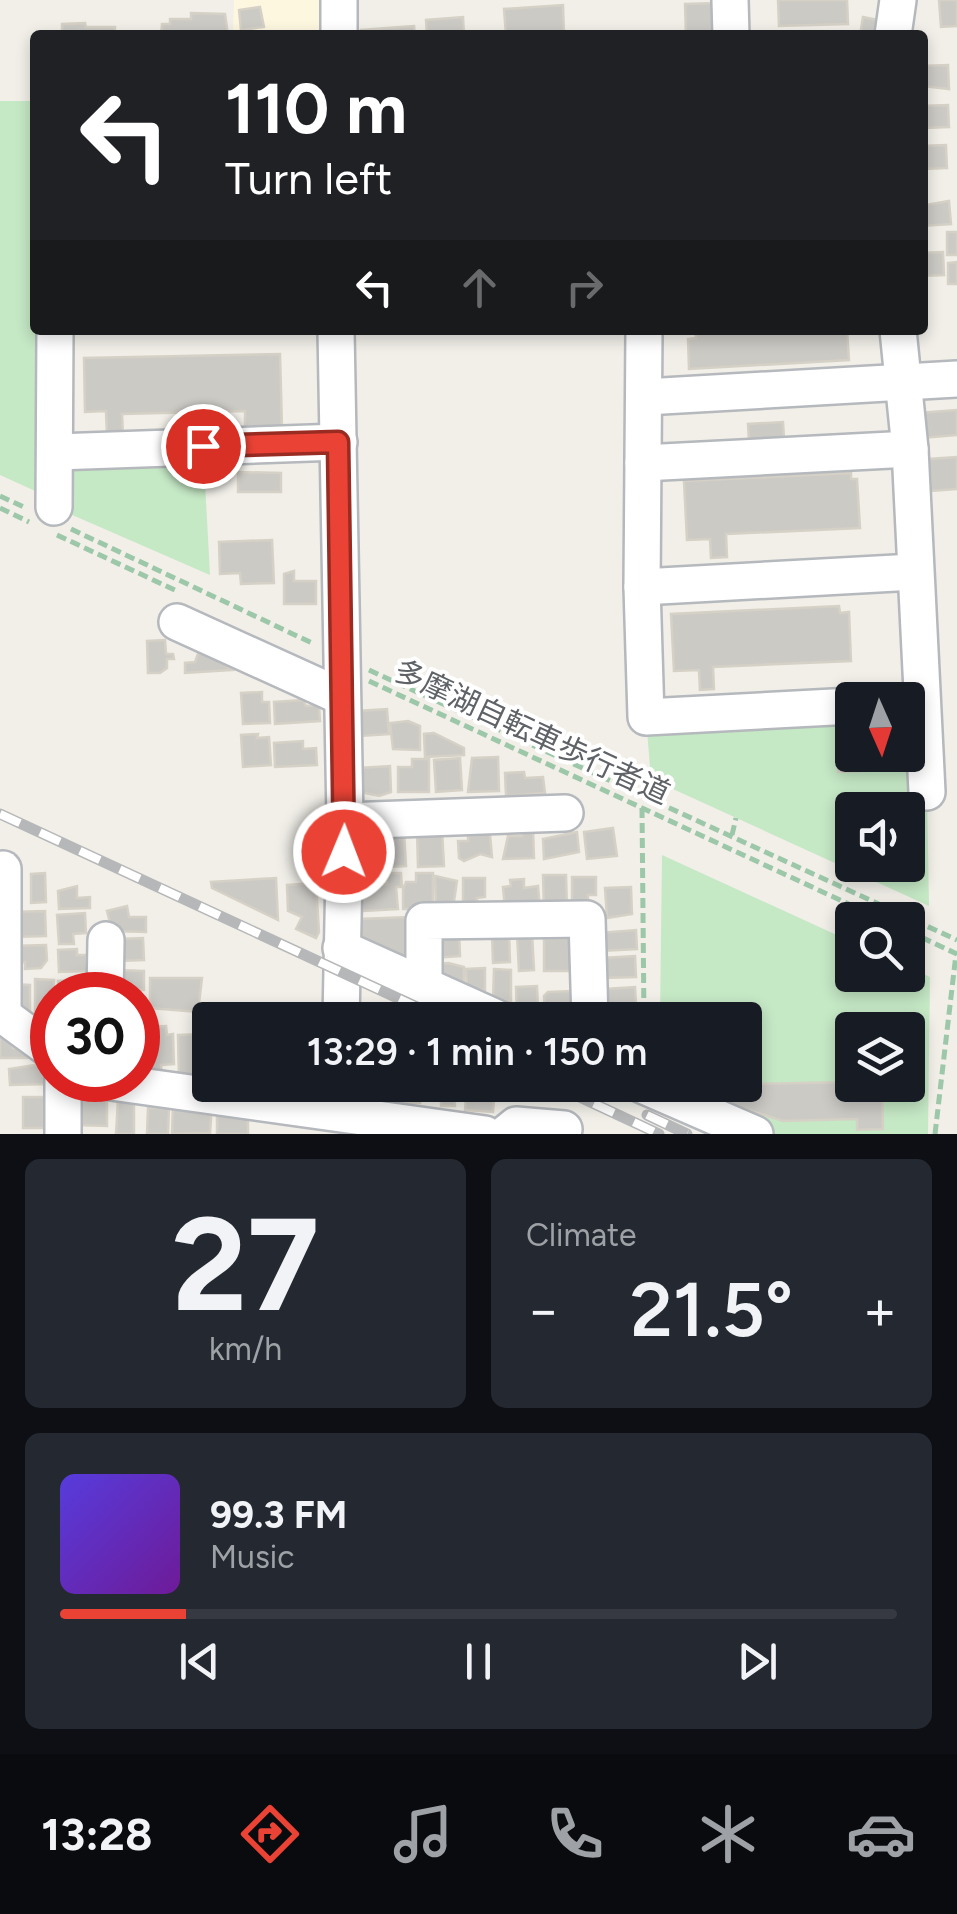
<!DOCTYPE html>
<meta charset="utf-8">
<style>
body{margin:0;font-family:Figtree,"Noto Sans JP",sans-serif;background:#242831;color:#f1f3f6;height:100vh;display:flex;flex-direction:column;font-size:38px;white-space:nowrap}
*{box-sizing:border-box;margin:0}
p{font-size:32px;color:#9ea1a6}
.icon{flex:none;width:55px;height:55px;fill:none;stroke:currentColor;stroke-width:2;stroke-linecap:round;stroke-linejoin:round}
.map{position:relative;height:1134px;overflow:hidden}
.panel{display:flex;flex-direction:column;gap:25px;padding:25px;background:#0d0f14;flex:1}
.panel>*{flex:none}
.banner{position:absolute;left:30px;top:30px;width:898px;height:305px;border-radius:10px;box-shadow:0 5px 15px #0003;background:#202124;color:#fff;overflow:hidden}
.needle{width:65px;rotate:177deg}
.controls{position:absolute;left:835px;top:682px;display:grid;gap:20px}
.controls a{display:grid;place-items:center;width:90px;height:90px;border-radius:10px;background:#171b24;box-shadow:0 5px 15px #0003;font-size:50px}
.speed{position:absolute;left:30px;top:972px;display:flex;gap:20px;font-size:50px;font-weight:700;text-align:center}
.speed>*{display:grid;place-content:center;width:130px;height:130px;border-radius:50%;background:#171b24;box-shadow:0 5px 15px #0003;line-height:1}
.speed .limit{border:15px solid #d22;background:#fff;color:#111}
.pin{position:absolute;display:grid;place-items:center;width:85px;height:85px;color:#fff;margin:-42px;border:5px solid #fff;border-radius:50%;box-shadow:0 2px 10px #0007}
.me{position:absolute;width:110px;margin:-55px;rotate:1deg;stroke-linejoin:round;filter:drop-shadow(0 0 8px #0008)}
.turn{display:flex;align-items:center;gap:35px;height:210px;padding:0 30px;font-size:45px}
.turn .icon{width:130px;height:130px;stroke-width:2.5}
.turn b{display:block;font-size:70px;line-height:85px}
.lanes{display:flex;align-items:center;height:95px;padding:0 30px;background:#0003;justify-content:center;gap:50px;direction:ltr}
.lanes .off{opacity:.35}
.big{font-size:75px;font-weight:600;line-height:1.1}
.panel .widget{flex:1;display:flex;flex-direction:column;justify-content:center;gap:15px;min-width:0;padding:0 35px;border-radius:15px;background:#242831}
.panel .dial{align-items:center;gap:0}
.dial b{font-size:130px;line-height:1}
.song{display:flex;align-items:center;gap:30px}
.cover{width:120px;height:120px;border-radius:15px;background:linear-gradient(135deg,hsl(250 70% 55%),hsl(280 70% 35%))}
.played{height:10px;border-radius:5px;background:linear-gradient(90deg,#ea4335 15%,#363941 15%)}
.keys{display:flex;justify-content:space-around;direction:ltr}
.heat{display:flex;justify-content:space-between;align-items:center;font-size:55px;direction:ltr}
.panel .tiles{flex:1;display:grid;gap:25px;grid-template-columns:1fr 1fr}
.widget:last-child{grid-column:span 2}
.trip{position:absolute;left:192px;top:1002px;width:570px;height:100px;border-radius:10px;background:#171b24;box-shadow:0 5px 15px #0003;font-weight:600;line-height:100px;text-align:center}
.dock{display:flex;height:160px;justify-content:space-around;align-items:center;background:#090b0e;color:#9ea1a6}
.dock .icon{width:70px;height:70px}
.dock .selected{color:#ea4335}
.dock b{font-size:45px;color:#f1f3f6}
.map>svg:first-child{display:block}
.commercial{fill:#fef7e0}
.green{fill:#c5e8c5;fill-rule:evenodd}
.building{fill:#cccac5;stroke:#d6d1c6;stroke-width:2.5}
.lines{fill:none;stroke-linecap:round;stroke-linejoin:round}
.minor-casing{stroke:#b5b8bc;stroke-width:40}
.path{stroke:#9cc7a9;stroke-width:5;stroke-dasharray:10 5;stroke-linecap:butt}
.minor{stroke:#fff;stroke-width:35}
.rail-casing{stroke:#b6b7b8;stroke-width:11}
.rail{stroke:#fff;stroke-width:8;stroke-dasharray:22;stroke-linecap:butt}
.route-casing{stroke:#982c22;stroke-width:25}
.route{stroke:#ea4335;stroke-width:18}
.labels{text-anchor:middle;stroke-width:8;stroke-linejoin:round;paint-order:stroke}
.street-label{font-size:30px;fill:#5f6368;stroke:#fff}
</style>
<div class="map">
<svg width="957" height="1134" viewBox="0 0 957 1134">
<rect width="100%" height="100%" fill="#f1efe8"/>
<!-- commercial -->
<polygon class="commercial" points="234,0 330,0 330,35 233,35"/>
<!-- green -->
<g class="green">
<polygon points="0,101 35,101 35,330 41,330 44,495 0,475"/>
<polygon points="203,446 210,575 54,507 56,452"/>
<path d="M908,703L927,792L929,906L651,779L646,718L852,706V755H908ZM852,810H908V865H852Z"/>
<path d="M662,855L852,942V975H908V967L930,977L928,1134H755L659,1085H745V1020H660ZM852,1030H908V1085H852Z"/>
</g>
<!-- building -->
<g class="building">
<polygon points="778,0 847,0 848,24 779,26"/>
<polygon points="939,0 957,0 957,26 941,27"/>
<polygon points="719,3 720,35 686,35 685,4"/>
<polygon points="563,5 564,35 506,35 504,9"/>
<polygon points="260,7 264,27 241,30 239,10"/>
<polygon points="191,13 225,14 228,35 161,35 162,24 170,24 170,19 191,19"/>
<polygon points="463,17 464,35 427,35 426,20"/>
<polygon points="863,17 878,20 876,35 860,35"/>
<polygon points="85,23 86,27 115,27 115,35 62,35 62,24"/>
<polygon points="414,26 415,35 361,35 361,30"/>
<polygon points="948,65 949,89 922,86 922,66"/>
<polygon points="948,105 949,127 925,128 922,106"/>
<polygon points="946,145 947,168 923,169 922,146"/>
<polygon points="922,200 926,205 949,201 951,224 922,226"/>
<rect x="947" y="232" width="10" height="23"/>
<polygon points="943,252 944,275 922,276 922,253"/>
<polygon points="957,262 957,284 948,284 948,263"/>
<polygon points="695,330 847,330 849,360 689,369 688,339 696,338"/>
<polygon points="280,354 282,427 245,427 245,411 122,414 123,436 107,436 106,411 85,412 84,358"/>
<polygon points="957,410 957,435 922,438 920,413"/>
<polygon points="783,422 784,439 749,441 748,424"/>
<polygon points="957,457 957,489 931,491 929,459"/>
<polygon points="238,472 281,473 281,492 238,492"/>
<polygon points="851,473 851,479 857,479 860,528 726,534 727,557 711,558 710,539 687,540 684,481"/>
<polygon points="272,540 274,583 241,584 240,573 220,574 219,542"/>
<polygon points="294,571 294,581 316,581 316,604 284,604 284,574"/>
<polygon points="839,606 840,613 849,612 851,661 713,667 714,689 700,690 699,670 674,671 671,614"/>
<polygon points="165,640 166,654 173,654 174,659 167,659 167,668 160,673 148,673 147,641"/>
<polygon points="199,651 214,651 214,659 225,658 225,665 232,670 185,673 185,663 195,662"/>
<polygon points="262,692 262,702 269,702 270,723 243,724 241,693"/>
<polygon points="303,700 306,706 319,705 320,721 275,724 274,702"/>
<polygon points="387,709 389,734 360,736 358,711"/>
<polygon points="408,721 420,726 420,750 393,749 390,723"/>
<polygon points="434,733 464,748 464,755 425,757 424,734"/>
<polygon points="258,734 257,738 269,737 271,765 243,767 241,735"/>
<polygon points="837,737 852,737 852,755 886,755 886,770 838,772"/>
<polygon points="303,741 303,749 316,748 317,765 275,767 274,743"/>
<polygon points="498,757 499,791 468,792 472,758"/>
<polygon points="460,758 462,790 436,792 434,760"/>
<polygon points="412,759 429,759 429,792 398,792 398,767 412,767"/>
<polygon points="390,766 391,792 379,796 360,792 359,768"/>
<polygon points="524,772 525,778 543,777 545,793 506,796 505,773"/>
<polygon points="898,799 899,810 878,810 877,800"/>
<polygon points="613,828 617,856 587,859 584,832"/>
<polygon points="442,830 444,866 418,867 417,831"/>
<polygon points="524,830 533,830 534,858 503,859 508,836 522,836"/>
<polygon points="404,832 406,866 386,867 384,833"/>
<polygon points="577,832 579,852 544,859 543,839"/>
<polygon points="490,834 492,857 480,854 464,861 459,858 458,841 468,841 468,836"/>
<polygon points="45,873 46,902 31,903 31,874"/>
<polygon points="387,873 401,873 402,887 396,887 398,909 363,911 358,886 387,884"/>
<polygon points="416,873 433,873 433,909 403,909 403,889 406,882 416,882"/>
<polygon points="543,875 566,875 567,908 544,909"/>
<polygon points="435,876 457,881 453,908 436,908"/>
<polygon points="572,877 596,877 596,895 588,895 588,913 572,913"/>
<polygon points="276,878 278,920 212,888 211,882"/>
<polygon points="463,878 485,878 485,897 477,898 477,908 463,908"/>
<polygon points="524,879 524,888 538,886 540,910 505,909 503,887 511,886 510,880"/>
<polygon points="316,883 319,932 316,938 296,929 302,917 288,911 287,885"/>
<polygon points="77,886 77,898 90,897 90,908 59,909 58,891"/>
<polygon points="631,887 632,914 607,918 605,888"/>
<polygon points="127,906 129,917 146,917 146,932 112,931 107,911"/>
<polygon points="45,911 46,936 12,937 11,912"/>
<polygon points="85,913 86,933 73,934 74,944 59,944 57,915"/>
<polygon points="410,917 411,960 360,937 359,919"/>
<polygon points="459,930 460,956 433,958 432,931"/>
<polygon points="636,930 637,949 601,951 600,933"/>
<polygon points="509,932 510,962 493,963 492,933"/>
<polygon points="532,933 534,970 519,971 517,934"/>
<polygon points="143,938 144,960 118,961 120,939"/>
<polygon points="571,938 571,971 544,971 544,939"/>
<polygon points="46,945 47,960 41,968 25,969 25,962 10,963 9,946"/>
<polygon points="77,949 77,955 86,955 87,971 59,972 58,950"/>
<polygon points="635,956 636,977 603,978 602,958"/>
<polygon points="448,963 464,967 464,991 450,991 434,964"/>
<polygon points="485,968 485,990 467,990 466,969"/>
<polygon points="494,969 511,970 511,1001 493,1001"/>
<polygon points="117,970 144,971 144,990 117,990"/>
<polygon points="150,978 202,978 198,1012 150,1008"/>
<polygon points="35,979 54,980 52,1023 35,1023"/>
<polygon points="78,980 79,987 90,987 90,995 59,995 58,981"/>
<polygon points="10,984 30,985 30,1013 15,1012"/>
<polygon points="537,986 538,1009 532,1015 517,1016 516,987"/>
<polygon points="635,987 636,1004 606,1006 605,989"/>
<polygon points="572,991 574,1011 545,1013 544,996 548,992"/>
<polygon points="634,1008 634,1020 602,1020 601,1010"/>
<polygon points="569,1013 576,1020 543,1020 543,1014"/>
<polygon points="166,1026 167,1035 173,1034 174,1064 161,1065 162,1076 151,1077 148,1027"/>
<rect x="138" y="1031" width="9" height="22"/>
<polygon points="203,1034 207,1062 199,1063 199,1078 179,1079 178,1035"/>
<polygon points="0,1037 13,1037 13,1048 27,1048 27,1058 0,1058"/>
<polygon points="48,1063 49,1084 10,1085 9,1069"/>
<polygon points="852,1082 882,1085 883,1129 857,1130 857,1119 783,1121 726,1103 725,1092 749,1091 749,1084"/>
<polygon points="357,1085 389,1085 390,1100 366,1101 357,1094"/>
<polygon points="396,1085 427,1085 427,1090 420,1090 420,1103 396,1103"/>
<polygon points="433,1085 454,1085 455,1106 441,1106 441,1091 433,1091"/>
<polygon points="467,1086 495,1088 493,1112 465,1110"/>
<polygon points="78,1094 107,1096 107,1126 77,1125"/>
<rect x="23" y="1097" width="25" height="31"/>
<polygon points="118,1099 134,1100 134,1134 116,1134"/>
<polygon points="173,1102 212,1104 210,1133 172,1134"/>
<polygon points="148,1108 169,1108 168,1134 147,1134"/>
<rect x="217" y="1114" width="31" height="20"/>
</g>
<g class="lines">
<defs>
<g id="minor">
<polyline points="730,0 731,35"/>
<polyline points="339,35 339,0"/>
<polyline points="893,35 898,0"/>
<polyline points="336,330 345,821 341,1020"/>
<polyline points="644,330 642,587 646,717 852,706"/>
<polyline points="898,330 910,449 927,792"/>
<polyline points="645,397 957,379"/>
<polyline points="56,452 339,442"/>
<polyline points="643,463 910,449"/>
<polyline points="54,507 55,330"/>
<polyline points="642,587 914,572"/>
<polyline points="177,622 342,697"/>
<polyline points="345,821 565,813"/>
<polyline points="3,869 3,1013"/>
<polyline points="341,948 501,1020"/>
<polyline points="424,985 424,921 587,919 590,1020"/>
<polyline points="105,995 106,940"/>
<polyline points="0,1013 52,1051"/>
<polyline points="97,1080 485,1134"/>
<polyline points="642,1085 755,1134"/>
<polyline points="63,1134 63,1080"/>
<polyline points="505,1134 516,1125 564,1129"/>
</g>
</defs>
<!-- minor casing -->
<use href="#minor" class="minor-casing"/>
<!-- path -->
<g class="path">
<polyline points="0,496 24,507"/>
<polyline points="0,508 29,522"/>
<polyline points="71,529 314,644"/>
<polyline points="57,535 179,592"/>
<polyline points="369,670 957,940"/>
<polyline points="369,681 883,920"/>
<polyline points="642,808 644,1020"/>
<polyline points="732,835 736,818"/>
<polyline points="908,931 957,954"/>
<polyline points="935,1134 956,954"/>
</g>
<!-- minor -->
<use href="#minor" class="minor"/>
<defs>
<g id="rail">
<polyline points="0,814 445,1020"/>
<polyline points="554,1085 659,1134"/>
<polyline points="647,1115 687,1134"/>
</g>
</defs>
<!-- rail casing -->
<use href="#rail" class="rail-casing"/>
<!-- rail -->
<use href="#rail" class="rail"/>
</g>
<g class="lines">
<defs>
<polyline id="route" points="203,446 338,442 344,852"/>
</defs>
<!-- route casing -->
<use href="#route" class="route-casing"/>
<!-- route -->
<use href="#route" class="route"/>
</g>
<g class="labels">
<!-- street labels -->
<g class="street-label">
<text transform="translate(532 732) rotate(25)" y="10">多摩湖自転車歩行者道</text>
</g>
</g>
</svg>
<div class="controls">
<a><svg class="needle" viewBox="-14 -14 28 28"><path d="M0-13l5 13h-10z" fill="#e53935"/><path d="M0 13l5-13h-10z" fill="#9ea1a6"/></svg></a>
<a><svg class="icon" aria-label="sound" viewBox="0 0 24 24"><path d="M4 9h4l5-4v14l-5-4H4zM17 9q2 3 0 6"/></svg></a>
<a><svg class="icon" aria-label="search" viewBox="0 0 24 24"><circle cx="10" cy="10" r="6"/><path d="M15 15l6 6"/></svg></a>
<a><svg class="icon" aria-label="layers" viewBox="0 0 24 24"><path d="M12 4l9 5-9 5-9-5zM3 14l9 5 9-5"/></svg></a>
</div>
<div class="speed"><div class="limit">30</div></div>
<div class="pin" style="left:203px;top:446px;background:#d93025"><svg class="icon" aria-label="arrive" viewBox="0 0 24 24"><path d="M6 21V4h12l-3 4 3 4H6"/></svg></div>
<svg class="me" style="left:344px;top:852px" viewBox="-20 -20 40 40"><circle r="17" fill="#ea4335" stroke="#fff" stroke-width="3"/><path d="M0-11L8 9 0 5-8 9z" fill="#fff"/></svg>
<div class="trip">13:29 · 1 min · 150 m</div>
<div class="banner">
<div class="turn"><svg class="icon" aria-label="left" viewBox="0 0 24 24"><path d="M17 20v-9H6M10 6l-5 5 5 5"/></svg><div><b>110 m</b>Turn left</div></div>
<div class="lanes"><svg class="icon" aria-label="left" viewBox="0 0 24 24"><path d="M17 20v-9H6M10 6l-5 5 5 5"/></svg><svg class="icon off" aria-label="ahead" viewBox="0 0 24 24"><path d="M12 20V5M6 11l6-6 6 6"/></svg><svg class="icon off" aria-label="right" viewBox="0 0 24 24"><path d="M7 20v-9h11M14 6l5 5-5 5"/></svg></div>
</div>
</div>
<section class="panel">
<div class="tiles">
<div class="widget dial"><b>27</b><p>km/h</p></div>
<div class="widget"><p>Climate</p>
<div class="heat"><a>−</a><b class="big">21.5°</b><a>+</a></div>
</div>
<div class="widget">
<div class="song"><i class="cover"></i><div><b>99.3 FM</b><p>Music</p></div></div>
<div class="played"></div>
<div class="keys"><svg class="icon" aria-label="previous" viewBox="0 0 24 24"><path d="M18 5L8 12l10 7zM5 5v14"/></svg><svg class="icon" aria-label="pause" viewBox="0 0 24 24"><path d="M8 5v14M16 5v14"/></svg><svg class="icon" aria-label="next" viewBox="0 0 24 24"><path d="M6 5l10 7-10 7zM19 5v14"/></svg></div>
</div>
</div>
</section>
<nav class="dock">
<b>13:28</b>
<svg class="icon selected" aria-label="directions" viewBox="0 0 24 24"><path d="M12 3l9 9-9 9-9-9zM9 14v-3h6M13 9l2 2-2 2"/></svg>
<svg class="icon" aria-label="music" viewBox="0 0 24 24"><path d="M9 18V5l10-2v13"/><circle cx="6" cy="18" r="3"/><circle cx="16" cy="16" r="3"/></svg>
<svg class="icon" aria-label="phone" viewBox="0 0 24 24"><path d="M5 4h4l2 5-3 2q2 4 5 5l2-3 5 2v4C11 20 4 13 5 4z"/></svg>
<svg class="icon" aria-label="climate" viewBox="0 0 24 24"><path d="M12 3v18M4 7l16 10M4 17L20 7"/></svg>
<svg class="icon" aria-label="car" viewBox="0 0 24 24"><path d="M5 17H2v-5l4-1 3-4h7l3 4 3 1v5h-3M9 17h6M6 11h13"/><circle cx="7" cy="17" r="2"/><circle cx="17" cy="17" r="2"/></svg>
</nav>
